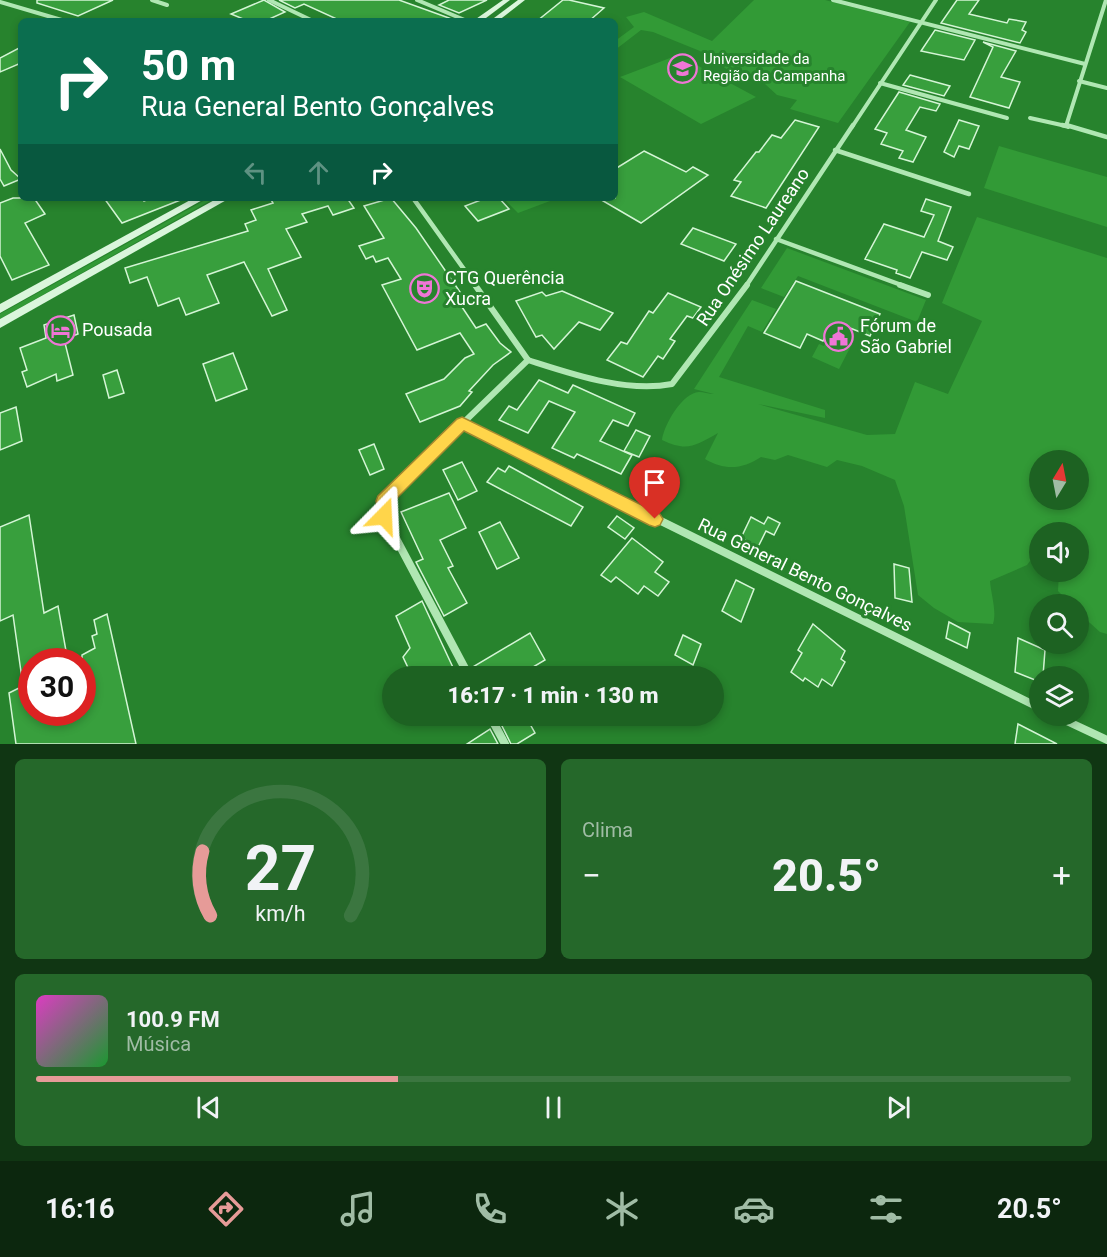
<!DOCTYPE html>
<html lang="pt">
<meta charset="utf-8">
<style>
body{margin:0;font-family:Roboto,sans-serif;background:#25682a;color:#f1f3f6;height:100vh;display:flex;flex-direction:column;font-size:22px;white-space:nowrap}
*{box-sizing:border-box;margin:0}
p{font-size:20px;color:#a0bca5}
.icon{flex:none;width:33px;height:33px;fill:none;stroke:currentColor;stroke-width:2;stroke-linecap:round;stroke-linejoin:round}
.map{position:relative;height:744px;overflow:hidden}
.side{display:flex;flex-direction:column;gap:15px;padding:15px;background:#103613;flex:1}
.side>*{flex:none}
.banner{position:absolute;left:18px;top:18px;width:600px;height:183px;border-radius:9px;box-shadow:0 3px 9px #0003;background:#0b6e4f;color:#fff;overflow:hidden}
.needle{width:39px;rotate:10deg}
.controls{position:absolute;left:1029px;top:450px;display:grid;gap:12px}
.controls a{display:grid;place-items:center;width:60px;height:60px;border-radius:50%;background:#1d6222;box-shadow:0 3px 9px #0003;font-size:30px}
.speed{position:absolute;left:18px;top:648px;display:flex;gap:12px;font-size:30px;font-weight:700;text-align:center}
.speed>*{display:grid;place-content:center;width:78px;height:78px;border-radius:50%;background:#1d6222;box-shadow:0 3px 9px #0003;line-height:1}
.speed .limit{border:9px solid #d22;background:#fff;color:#111}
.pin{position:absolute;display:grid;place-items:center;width:51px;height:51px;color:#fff;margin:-62px -26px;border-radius:50% 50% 50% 0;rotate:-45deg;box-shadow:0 0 6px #0007}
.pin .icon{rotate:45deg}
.me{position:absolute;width:66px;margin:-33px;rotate:21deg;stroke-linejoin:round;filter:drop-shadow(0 0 4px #0008)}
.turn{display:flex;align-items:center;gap:21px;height:126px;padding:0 24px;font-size:27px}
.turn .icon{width:78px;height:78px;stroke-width:2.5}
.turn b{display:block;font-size:42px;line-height:51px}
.lanes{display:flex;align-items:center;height:57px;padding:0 24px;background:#0003;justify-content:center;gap:30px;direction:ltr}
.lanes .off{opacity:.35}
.big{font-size:45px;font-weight:800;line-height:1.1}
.side .card{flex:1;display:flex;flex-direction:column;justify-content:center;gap:9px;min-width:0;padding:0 21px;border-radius:9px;background:#25682a}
.side .dial{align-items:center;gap:0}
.dial svg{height:156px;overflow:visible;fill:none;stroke:#3b7640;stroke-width:7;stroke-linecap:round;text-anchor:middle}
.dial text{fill:#f1f3f6;stroke:none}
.song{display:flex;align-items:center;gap:18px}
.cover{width:72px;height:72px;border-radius:9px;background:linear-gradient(135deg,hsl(310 70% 55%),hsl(130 70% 35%))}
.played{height:6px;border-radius:3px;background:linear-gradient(90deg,#e69b98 35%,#3b7640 35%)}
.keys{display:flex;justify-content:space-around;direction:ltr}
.heat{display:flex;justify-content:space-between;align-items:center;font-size:33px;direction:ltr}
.side .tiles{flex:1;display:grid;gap:15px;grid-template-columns:1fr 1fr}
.card:last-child{grid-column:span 2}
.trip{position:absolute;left:382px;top:666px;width:342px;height:60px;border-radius:30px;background:#1d6222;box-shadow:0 3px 9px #0003;font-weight:800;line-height:60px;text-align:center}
.tab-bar{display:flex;height:96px;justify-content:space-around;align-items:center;background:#0c270e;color:#a0bca5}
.tab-bar .icon{width:42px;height:42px}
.tab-bar .current{color:#e69b98}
.tab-bar b{font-size:27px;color:#f1f3f6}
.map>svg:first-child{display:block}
.green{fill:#329a36;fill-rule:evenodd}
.building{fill:#389f3d;stroke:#d4f5d5;stroke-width:1.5}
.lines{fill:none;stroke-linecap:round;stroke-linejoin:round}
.minor-far3{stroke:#b0e7b3;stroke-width:4}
.minor-far2{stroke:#b0e7b3;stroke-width:4.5}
.minor-far1{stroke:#b0e7b3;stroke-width:6}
.minor{stroke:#b0e7b3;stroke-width:8}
.secondary{fill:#daf6dc;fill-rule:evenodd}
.route{fill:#ffd54a;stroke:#a68a30;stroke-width:1.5}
.labels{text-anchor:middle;stroke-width:6;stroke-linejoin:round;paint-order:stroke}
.far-poi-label{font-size:15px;fill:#fff;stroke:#27832d;text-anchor:start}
.street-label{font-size:18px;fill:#fff;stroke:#27832d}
.poi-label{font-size:18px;fill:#fff;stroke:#27832d;text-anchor:start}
</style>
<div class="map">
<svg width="1107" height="744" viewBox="0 0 1107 744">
<rect width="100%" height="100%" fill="#27832d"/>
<!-- green -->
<g class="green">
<polygon points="754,0 825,0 910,22 838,123 790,109 797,100 777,95 765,84 728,70 700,51 653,32 641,30 615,50 615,41 634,27 626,17 644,12 712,41"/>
<polygon points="678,55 756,97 701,124 620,77"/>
<polygon points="999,146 1107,177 1107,227 984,188"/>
<polygon points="209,198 215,198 0,319 0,314"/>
<polygon points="503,198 558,198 518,213"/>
<path d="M977,217L1107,258V634L1100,632L1080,614L1078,604H1071L1058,591L1059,572H1078V532H1040L1039,554L1037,552L1027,565L990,581C991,595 997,611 993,624L958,622L934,608L918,595L904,506L895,480L862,466L837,460L827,467L788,455L775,460L761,457C743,469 725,471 705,459L718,433C695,446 687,452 662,440C664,425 682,393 699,392C703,392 709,394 714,394L694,389L752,300L776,309L762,332L748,326L719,377L825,410V418L758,404L867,435L895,434L915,382L948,394L982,321L942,303ZM1078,460V500H1040V460Z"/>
<polygon points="787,248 926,300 917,322 798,276 784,297 761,288"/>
<polygon points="830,335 852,344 839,369 812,357 819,344 824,346"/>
</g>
<!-- building -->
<g class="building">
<polygon points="37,0 113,0 78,16 37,3"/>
<polygon points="264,0 285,12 265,21 248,21 231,14"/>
<polygon points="279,0 399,0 449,18 446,20 449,21 341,21 304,4 295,8"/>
<polygon points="449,0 487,0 459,13 439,5"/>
<polygon points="563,0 569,0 604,8 589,21 537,21"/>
<polygon points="957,0 979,0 969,14 1007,23 1009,19 1026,22 1022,30 1026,32 1020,43 941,23"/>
<polygon points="935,30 975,40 964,60 921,51"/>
<polygon points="983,42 1016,51 1001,77 1020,82 1009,108 970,97 993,47"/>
<polygon points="21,47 21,63 0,72 0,58"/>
<polygon points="910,75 950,86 944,96 903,85"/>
<polygon points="899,92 940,104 936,111 920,107 906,130 926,137 913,162 899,158 903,151 881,144 887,133 875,129"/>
<polygon points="795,120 819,127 766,208 731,196 741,182 734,180 756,152 759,152 772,135 781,138"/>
<polygon points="959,120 979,126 969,149 959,146 954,157 944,152"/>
<polygon points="0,149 11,170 21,179 4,186 0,179"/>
<polygon points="644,151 686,172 693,167 708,175 641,223 598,198 615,198 615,169"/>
<polygon points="13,198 34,198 45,214 25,223 49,265 12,280 0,256 0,203"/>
<polygon points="104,198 141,198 144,201 151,198 183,199 122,223"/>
<polygon points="270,198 347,198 354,208 333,215 328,206 302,214 307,222 286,229 301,257 268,269 287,310 272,316 244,262 207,275 219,303 186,315 179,298 158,306 147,277 130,283 125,268 248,231 245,224 256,220 251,210 273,203"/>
<polygon points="391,198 416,228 460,292 454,295 476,328 486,324 500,343 511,352 493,365 469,391 472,392 460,406 420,422 406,394 444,379 465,358 474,354 460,333 417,350 382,285 401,279 388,258 376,262 373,256 366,259 359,246 384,238 364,206"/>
<polygon points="486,198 499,198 509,209 478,221 465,206"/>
<polygon points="926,199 951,207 938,241 953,247 947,260 922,252 910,278 896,273 897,270 865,259 884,224 924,237 934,215 921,211"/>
<polygon points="693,228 736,244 724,261 681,244"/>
<polygon points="796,281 880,314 870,336 845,326 840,337 828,333 823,341 807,334 800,348 764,333"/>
<polygon points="562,291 613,313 600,330 579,322 554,349 542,335 536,337 516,301 542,292 546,296"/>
<polygon points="668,293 701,307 693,318 687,316 670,339 675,341 663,359 658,356 643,377 607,360 621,342 627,344 649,311 653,313"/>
<polygon points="74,315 78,334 64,339 73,375 57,381 56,374 27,387 22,372 27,370 20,348 46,338 44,325"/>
<polygon points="233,353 247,389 216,401 203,364"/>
<polygon points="117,370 124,393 109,398 103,375"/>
<polygon points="539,380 568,393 573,385 635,413 628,426 613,420 600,441 632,455 621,474 577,454 574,458 552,448 575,412 549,401 528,433 499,420 509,406 517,410"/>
<polygon points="16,407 22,441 0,450 0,413"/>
<polygon points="636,430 650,436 639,457 624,451"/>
<polygon points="374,444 384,469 370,475 359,450"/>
<polygon points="462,462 477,491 458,500 443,470"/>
<polygon points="509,466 583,507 571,526 487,482 498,468 505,472"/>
<polygon points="449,493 466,528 440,540 453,566 448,568 467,603 444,616 416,562 423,559 401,512"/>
<polygon points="29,515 44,613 58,606 68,662 32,662 32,712 82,712 82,655 95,648 92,636 97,634 94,620 107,614 136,744 16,744 9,693 23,686 13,615 0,621 0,527"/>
<polygon points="617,516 634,528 625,539 608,527"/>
<polygon points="751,517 764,524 768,517 780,523 774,535 766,531 758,547 741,538"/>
<polygon points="500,522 519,558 497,569 479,532"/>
<polygon points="632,538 663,562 655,572 669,582 658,596 644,586 638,594 616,577 611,582 601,575"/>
<polygon points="894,564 909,568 912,602 895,598"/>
<polygon points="736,580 754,589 741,622 722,611"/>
<polygon points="422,601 457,676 461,674 462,676 412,676 403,657 410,648 396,616"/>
<polygon points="949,622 970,633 967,648 946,638"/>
<polygon points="813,624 845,651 841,659 845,662 832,686 822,679 818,687 805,678 803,681 791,672 802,653 798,650"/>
<polygon points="530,633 545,660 518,676 475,676 471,668"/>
<polygon points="683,635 701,644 693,665 675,655"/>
<polygon points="1018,638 1045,650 1043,676 1040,676 1040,682 1015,672"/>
<polygon points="497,716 543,716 530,724 535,733 517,744 511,744"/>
<polygon points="1018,724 1057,744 1015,744"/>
<polygon points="490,729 498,744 467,744"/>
</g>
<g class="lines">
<!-- minor-far3 -->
<g class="minor-far3">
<polyline points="152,0 167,5"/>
<polyline points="269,0 313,21"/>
<polyline points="417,0 467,21"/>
<polyline points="833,0 1085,64"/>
<polyline points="0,2 65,21"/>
<polyline points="1079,81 1107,88"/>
<polyline points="880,83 1007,118"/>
<polyline points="1030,118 1066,126"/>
<polyline points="852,127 936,0"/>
<polyline points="1068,127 1066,126 1106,0"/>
</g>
<!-- minor-far2 -->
<g class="minor-far2">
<polyline points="1062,125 1066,126"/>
<polyline points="1066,125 1107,137"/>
<polyline points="835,150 969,194"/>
<polyline points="413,198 476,286"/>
<polyline points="776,239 904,286"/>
<polyline points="746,286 853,125"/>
</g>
<!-- minor-far1 -->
<g class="minor-far1">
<polyline points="475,285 528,360"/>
<polyline points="900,285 928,295"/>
<path d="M528,360C572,374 626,393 672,384L747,285"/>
<polyline points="462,423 595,488"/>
<polyline points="396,488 528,360"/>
</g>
<!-- minor -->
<g class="minor">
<path d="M397,487C388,496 383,503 384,516L469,676"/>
<polyline points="592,487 1040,708"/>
<polyline points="490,716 505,744"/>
<polyline points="1056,716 1107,740"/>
</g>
<!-- secondary -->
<g class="secondary">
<polygon points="503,0 510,0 482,21 473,21"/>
<polygon points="518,0 525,0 498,21 490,21"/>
<polygon points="194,198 206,198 0,313 0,304"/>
<polygon points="218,198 230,198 0,328 0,319"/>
</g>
</g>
<!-- route -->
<polygon class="route" points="462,417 660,514 663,519 660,525 655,527 649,525 464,431 392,503 390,521 384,523 379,521 376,501 378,496 457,419"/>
<!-- icons -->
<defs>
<symbol id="university-ring" viewBox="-11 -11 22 22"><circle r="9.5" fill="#27832d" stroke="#ef76d6" stroke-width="1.5"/><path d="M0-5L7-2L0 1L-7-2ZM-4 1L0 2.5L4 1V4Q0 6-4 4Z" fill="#ef76d6"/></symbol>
<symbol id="theatre-ring" viewBox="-11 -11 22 22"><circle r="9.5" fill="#27832d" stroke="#ef76d6" stroke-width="1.5"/><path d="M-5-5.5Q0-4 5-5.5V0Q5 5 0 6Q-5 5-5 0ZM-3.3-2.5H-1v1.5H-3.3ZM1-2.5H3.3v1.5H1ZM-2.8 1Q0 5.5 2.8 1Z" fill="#ef76d6"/></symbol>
<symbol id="hotel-ring" viewBox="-11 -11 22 22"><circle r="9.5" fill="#27832d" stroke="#ef76d6" stroke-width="1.5"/><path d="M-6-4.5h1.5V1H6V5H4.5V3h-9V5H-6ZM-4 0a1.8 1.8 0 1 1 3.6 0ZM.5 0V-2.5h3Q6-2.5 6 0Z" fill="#ef76d6"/></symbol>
<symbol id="civic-ring" viewBox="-11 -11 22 22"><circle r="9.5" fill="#27832d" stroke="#ef76d6" stroke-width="1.5"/><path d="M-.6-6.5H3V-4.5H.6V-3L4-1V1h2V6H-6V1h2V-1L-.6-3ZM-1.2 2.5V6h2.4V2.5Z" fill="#ef76d6"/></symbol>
</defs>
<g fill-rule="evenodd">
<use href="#university-ring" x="666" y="52" width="33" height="33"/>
<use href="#theatre-ring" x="408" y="272" width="33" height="33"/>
<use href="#hotel-ring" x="44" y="314" width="33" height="33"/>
<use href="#civic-ring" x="822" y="320" width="33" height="33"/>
</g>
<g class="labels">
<!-- far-poi labels -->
<g class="far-poi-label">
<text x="703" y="64">Universidade da<tspan x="703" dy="17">Região da Campanha</tspan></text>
</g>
<!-- street labels -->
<g class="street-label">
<text transform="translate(753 247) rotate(-56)" y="6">Rua Onésimo Laureano</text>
<text transform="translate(805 575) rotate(26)" y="6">Rua General Bento Gonçalves</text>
</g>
<!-- poi labels -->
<g class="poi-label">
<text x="445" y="284">CTG Querência<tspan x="445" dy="21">Xucra</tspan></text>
<text x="860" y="332">Fórum de<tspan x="860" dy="21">São Gabriel</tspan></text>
<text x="82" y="336">Pousada</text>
</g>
</g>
</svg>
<div class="controls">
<a><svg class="needle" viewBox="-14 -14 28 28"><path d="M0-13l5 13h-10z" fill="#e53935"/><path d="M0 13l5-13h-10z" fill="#a0bca5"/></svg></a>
<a><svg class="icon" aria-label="sound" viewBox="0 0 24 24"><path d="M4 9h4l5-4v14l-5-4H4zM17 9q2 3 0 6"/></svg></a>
<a><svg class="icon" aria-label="search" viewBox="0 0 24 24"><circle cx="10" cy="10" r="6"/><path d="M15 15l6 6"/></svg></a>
<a><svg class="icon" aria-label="layers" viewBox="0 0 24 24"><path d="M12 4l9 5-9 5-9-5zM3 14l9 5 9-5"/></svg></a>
</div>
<div class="speed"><div class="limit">30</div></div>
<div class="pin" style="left:655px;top:519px;background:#d93025"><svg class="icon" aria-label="arrive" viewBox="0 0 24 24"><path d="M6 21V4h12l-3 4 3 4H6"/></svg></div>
<svg class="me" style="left:384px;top:516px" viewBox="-20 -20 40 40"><path d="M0-17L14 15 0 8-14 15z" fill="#ffd54a" stroke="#fff" stroke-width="4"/></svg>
<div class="trip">16:17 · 1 min · 130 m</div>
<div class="banner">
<div class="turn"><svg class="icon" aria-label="right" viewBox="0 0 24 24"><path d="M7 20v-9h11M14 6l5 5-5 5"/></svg><div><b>50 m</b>Rua General Bento Gonçalves</div></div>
<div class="lanes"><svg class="icon off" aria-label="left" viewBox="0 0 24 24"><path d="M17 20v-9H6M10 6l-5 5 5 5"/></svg><svg class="icon off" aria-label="ahead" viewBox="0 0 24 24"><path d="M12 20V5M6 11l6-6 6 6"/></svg><svg class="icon" aria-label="right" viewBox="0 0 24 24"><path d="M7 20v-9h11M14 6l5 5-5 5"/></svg></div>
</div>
</div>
<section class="side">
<div class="tiles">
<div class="card dial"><svg viewBox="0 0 100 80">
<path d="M14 69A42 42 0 1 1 86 69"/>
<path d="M14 69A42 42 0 0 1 10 36" stroke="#e69b98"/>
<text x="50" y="56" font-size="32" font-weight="700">27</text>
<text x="50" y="72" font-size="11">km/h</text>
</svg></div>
<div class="card"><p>Clima</p>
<div class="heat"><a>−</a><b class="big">20.5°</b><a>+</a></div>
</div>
<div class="card">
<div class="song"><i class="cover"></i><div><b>100.9 FM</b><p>Música</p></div></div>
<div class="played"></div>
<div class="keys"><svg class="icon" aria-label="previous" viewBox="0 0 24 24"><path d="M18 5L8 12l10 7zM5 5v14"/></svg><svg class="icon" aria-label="pause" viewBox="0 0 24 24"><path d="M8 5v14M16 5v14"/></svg><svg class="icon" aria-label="next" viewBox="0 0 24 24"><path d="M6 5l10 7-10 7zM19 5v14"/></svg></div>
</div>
</div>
</section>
<nav class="tab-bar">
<b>16:16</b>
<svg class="icon current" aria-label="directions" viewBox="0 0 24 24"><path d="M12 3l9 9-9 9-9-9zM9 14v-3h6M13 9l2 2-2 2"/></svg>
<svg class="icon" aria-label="music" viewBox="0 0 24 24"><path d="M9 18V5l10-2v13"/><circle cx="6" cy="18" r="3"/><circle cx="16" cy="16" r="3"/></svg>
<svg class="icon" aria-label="phone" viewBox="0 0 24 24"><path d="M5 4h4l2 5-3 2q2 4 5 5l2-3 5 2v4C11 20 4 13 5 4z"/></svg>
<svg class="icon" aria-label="climate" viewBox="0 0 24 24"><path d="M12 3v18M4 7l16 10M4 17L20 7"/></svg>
<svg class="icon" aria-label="car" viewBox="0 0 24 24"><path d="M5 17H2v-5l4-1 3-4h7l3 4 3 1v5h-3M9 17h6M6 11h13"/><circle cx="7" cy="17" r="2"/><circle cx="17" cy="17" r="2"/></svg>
<svg class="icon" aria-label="filters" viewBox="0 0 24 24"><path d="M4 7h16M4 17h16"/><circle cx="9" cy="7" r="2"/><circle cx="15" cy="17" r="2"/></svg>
<b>20.5°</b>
</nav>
